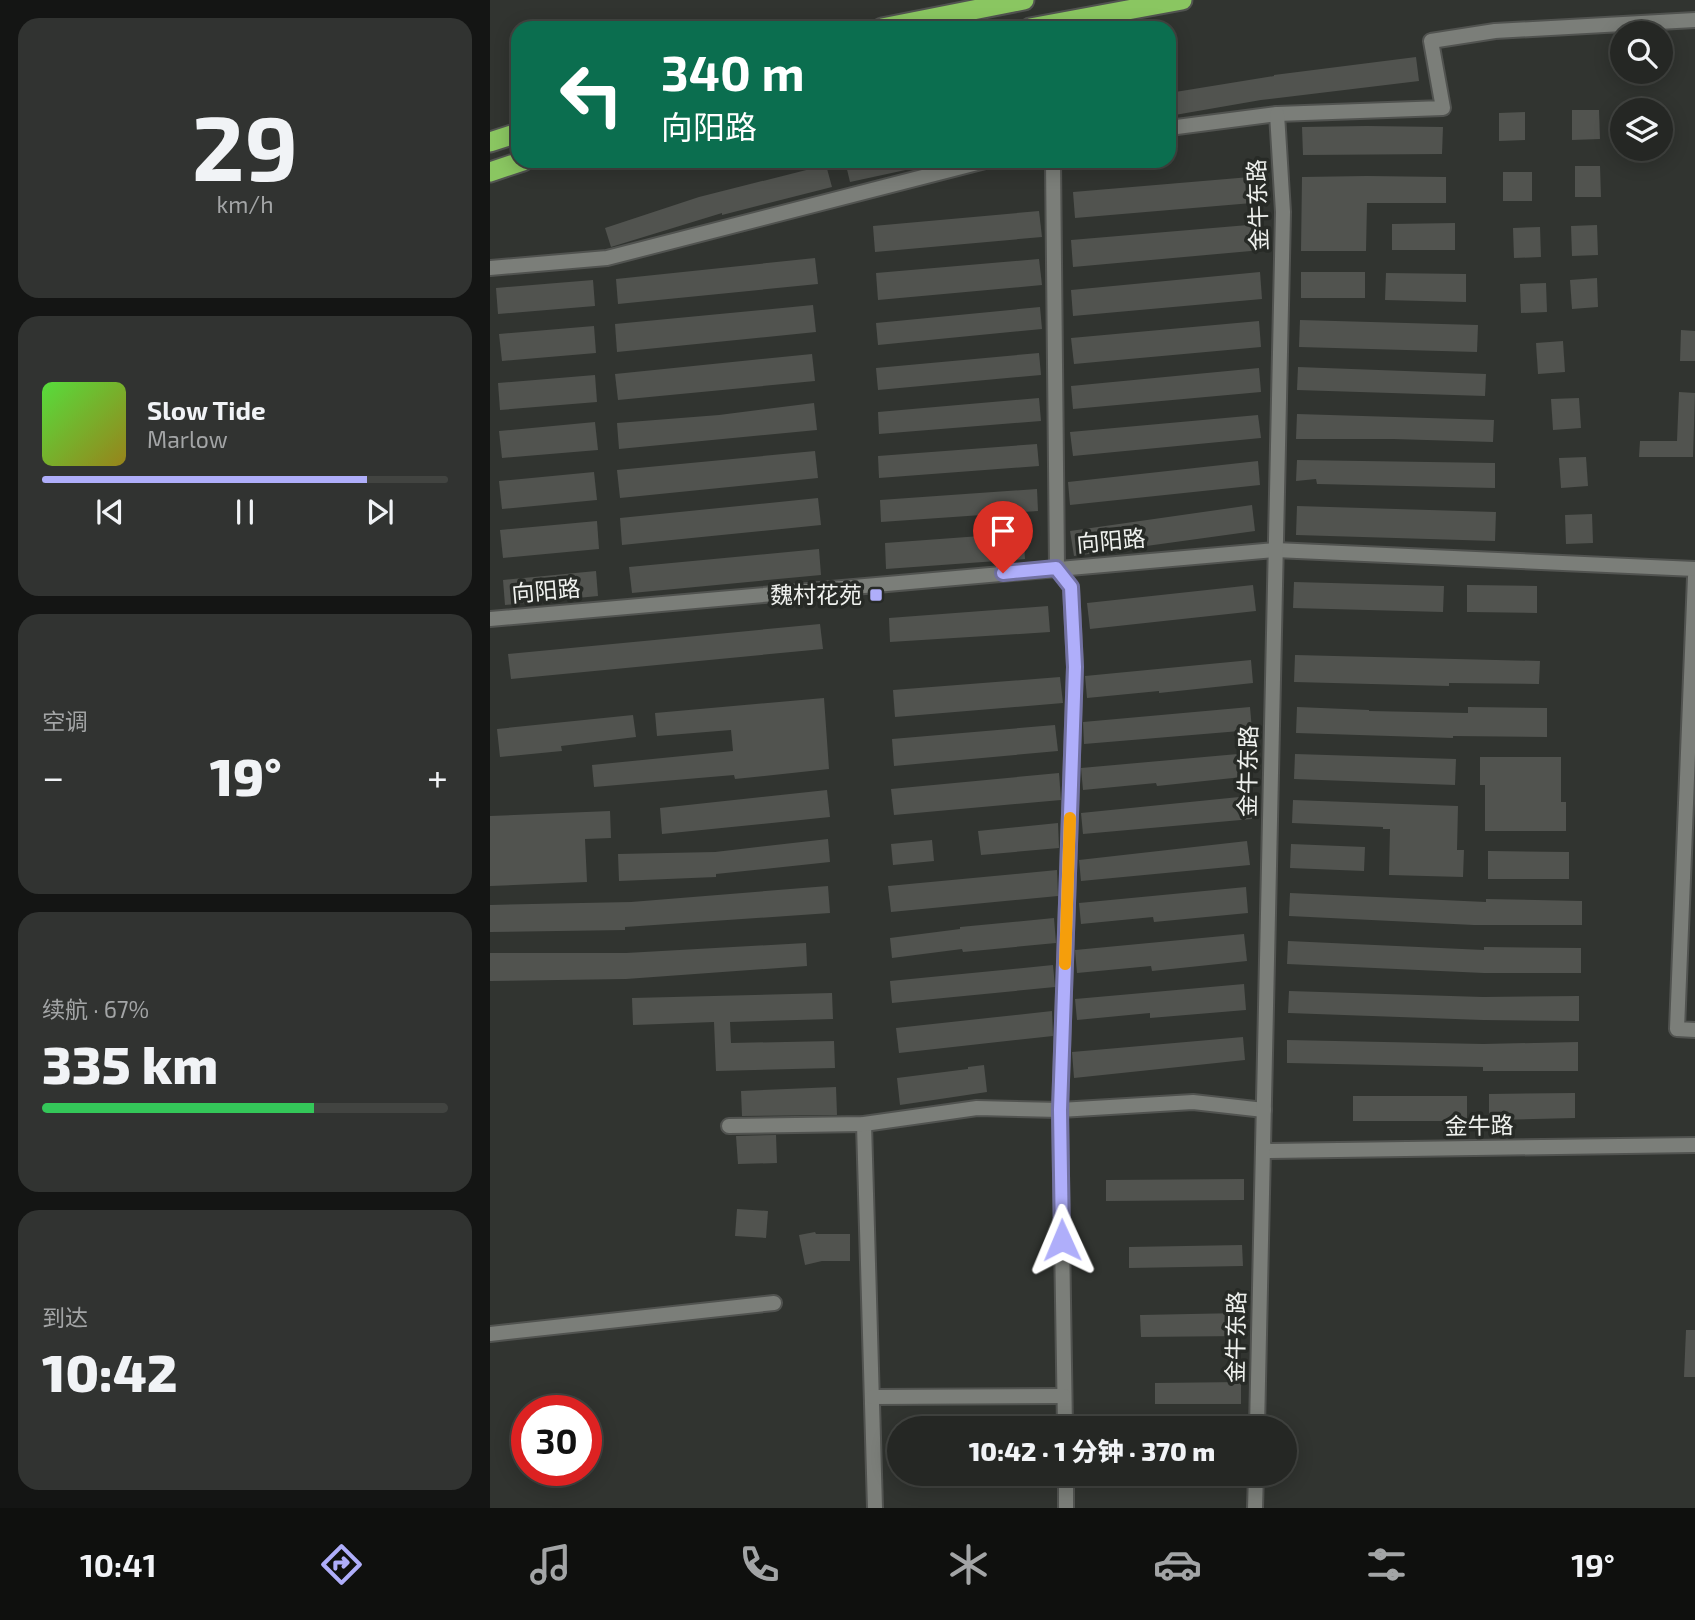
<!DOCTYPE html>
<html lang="zh">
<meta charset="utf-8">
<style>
body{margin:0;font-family:"Exo 2","Noto Sans SC",sans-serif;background:#313331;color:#f1f3f6;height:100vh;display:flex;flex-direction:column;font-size:26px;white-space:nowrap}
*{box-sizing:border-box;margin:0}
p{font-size:23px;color:#a3a5a6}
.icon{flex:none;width:38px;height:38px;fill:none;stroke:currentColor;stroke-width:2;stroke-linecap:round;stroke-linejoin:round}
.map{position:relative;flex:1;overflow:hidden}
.panel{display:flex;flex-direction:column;gap:18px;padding:18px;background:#141514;width:490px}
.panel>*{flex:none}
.banner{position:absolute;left:21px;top:21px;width:665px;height:147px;border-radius:21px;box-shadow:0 4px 18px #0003,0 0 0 2px #424441;background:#0b6e4f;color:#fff;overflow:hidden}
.controls{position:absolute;left:1120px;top:21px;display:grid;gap:14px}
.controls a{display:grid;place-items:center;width:63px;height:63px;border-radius:50%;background:#252724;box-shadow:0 4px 18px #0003,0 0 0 2px #424441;font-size:35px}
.speed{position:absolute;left:21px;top:1395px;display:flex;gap:14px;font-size:35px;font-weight:700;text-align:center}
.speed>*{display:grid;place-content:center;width:91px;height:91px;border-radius:50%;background:#252724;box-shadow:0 4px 18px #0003,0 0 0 2px #424441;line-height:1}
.speed .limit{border:10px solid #d22;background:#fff;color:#111}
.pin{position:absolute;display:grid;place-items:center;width:60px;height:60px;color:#fff;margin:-72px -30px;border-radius:50% 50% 50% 0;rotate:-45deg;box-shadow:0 0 7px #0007}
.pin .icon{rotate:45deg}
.me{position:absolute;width:77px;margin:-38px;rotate:359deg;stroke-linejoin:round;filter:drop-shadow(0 0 5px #0008)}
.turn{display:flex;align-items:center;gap:24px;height:147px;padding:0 35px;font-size:32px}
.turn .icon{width:91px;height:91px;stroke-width:2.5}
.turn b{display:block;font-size:49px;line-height:60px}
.big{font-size:52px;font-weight:800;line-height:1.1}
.panel .tile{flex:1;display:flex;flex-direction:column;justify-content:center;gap:10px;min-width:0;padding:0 24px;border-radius:21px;background:#313331}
.panel .dial{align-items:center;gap:0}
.dial b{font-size:91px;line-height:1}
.song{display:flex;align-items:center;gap:21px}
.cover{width:84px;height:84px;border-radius:10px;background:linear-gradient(135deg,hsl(110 70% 55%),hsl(50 70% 35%))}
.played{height:7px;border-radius:4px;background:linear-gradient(90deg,#afaefa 80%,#424441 80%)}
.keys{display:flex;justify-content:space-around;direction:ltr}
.heat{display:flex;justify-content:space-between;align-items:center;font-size:38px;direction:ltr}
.charge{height:10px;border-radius:5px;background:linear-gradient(90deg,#34c759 67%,#424441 0)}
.trip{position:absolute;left:397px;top:1416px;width:410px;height:70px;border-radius:35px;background:#252724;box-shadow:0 4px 18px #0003,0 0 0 2px #424441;font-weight:800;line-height:70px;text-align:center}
.menu{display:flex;height:112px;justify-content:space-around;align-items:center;background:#0f100e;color:#a3a5a6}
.menu .icon{width:49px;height:49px}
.menu .active{color:#afaefa}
.menu b{font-size:32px;color:#f1f3f6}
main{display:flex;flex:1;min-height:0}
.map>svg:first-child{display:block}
.building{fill:#51534f}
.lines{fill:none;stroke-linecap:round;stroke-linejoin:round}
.minor-casing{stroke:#515350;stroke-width:18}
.highway-casing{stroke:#515350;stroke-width:23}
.minor{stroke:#7b7e79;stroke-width:14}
.highway{stroke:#8ac661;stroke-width:19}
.route-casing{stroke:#7271a2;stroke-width:18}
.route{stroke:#afaefa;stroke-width:12}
.slow{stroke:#f59e0b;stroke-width:12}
.poi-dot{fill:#afaefa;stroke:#272a26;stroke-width:2.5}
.labels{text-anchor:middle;stroke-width:7;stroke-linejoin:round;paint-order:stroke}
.street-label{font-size:23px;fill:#eff1ee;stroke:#272a26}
.poi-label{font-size:23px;fill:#eff1ee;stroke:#272a26;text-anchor:end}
</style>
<main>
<section class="panel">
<div class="tile dial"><b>29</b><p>km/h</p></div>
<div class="tile">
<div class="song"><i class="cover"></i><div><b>Slow Tide</b><p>Marlow</p></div></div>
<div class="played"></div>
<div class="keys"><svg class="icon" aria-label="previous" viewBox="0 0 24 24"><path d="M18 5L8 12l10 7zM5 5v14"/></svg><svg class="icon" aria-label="pause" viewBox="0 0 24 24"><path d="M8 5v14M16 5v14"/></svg><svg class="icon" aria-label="next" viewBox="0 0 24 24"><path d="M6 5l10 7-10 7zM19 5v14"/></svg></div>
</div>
<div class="tile"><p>空调</p>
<div class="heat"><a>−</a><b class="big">19°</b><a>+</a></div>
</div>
<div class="tile"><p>续航 · 67%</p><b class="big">335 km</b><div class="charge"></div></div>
<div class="tile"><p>到达</p><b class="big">10:42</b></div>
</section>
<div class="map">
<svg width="1205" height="1508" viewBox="0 0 1205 1508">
<rect width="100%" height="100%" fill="#313430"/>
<!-- building -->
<g class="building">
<polygon points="926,57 929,81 771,100 679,116 679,93 784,76 784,75"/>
<polygon points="1082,110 1109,110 1110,139 1082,140"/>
<polygon points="1035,112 1035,140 1009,141 1009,113"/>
<polygon points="877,126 953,127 952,154 813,155 812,127"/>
<polygon points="355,161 434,161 434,166 360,182"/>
<polygon points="336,165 342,187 232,215 232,213 121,247 115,228 209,197"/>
<polygon points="1085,166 1110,166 1111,197 1085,197"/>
<rect x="1013" y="172" width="29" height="29"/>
<polygon points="772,176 774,202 585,218 583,192"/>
<polygon points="877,176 956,177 956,203 877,203 876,251 811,251 812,177"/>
<polygon points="549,211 552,237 385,252 383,226"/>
<polygon points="965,223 965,250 902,250 902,224"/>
<polygon points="770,224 772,250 583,267 581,240"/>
<polygon points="1107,225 1108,255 1082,256 1081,226"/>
<polygon points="1050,227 1051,257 1024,258 1023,228"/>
<polygon points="325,258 328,284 128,304 126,279"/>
<polygon points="549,259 552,285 388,300 386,273"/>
<polygon points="770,272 772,299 583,316 581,290"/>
<rect x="811" y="272" width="64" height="26"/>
<polygon points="896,273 976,274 976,302 895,300"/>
<polygon points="1107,278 1108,307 1082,309 1080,280"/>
<polygon points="103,280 105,306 8,314 6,288"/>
<polygon points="1056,283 1057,312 1031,313 1030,284"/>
<polygon points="323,305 326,332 127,352 125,324"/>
<polygon points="550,307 552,329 388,345 386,323"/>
<polygon points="810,320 988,325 987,352 809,347"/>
<polygon points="769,321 771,347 584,364 581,338"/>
<polygon points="104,326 106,353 12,361 9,334"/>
<polygon points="1191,330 1205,331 1205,361 1190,361"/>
<polygon points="1073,341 1075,372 1048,374 1046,343"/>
<polygon points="549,353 551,375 388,390 386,368"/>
<polygon points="322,354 325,381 128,400 125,374"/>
<polygon points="808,367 996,374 995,396 807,390"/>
<polygon points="769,368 771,392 583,409 581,386"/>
<polygon points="105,375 107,402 10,410 8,383"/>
<polygon points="1189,392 1205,393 1203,457 1149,457 1150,441 1187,441"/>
<polygon points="549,398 551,421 389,434 388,412"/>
<polygon points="1089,398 1091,428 1063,430 1061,399"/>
<polygon points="324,403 327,430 129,449 127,423 229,415"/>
<polygon points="807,414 1004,420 1003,442 903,439 806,439"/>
<polygon points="768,415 771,438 583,456 580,432"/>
<polygon points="105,422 108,450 12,458 9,431"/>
<polygon points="547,444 549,466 389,478 388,456"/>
<polygon points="325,451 328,478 130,498 127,470"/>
<polygon points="1096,457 1098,486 1071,488 1069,458"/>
<polygon points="807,460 1005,463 1005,488 827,484 826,479 806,481"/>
<polygon points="768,461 770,485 580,505 578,482"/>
<polygon points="104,472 107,500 12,509 9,481"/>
<polygon points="547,489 548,511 391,522 390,500"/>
<polygon points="328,498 331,525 132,545 130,518"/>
<polygon points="762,505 765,531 584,556 580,531"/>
<polygon points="807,506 1006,512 1005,541 806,535"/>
<polygon points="1102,514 1103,543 1076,544 1075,515"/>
<polygon points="107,521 109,549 13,558 10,530"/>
<polygon points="533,533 535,559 396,569 395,543"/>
<polygon points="329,549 331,575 142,593 139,567"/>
<polygon points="106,571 108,596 15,605 13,580"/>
<polygon points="804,582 954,586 953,612 803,608"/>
<polygon points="763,585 766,611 600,629 597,603"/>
<polygon points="977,585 1047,586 1047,613 977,612"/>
<polygon points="558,606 560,632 400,642 399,618"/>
<polygon points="330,624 333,649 21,679 18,654"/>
<polygon points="805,655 1050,661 1049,684 959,683 959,686 804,682"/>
<polygon points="761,660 763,683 669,693 669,691 597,698 595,676"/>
<polygon points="570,677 573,703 405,717 403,690"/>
<polygon points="334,698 339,769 245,779 244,775 104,787 102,765 243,751 241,730 167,736 165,713"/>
<polygon points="760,707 762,730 594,744 593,722"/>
<polygon points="807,707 879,710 879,711 978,713 978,707 1057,708 1057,737 963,736 963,738 806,733"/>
<polygon points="143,715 146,737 71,746 72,751 10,757 7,729"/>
<polygon points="565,725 568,751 404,766 402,739"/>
<polygon points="759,753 762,776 667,786 666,783 593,790 591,768"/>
<polygon points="805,754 966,759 965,785 804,779"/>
<polygon points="990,757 1071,757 1071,802 1076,802 1076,831 995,831 995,785 990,785"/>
<polygon points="569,773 571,800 404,815 401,789"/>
<polygon points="337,790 340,817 172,834 170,808"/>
<polygon points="759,796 762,819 593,834 591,813"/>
<polygon points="803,800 968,806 967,850 974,850 973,877 899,875 900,829 893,829 893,827 802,823"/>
<polygon points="120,811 121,838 95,839 97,882 0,886 0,816"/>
<polygon points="568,823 569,848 491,855 488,831"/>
<polygon points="338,839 340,862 226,874 226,877 129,881 128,854 225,852"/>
<polygon points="442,840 444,861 403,865 401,844"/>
<polygon points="757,841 760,865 591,881 589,860"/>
<polygon points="801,844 875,847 874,871 800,868"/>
<polygon points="998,851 1079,852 1079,879 998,879"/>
<polygon points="567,870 568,896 401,912 398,886"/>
<polygon points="338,886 340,913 135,927 135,930 0,932 0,905 141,902"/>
<polygon points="756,887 758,913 664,922 663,917 591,924 589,903"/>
<polygon points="800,893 996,902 996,899 1092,901 1092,925 984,925 799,916"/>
<polygon points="564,918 566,943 473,952 472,949 402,958 400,938 470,929 470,927"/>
<polygon points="754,934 757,961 662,971 661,966 587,973 585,950"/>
<polygon points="798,941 994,950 994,947 1091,948 1091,973 994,973 797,964"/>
<polygon points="316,943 317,966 136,979 0,981 0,953 136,953"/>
<polygon points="563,965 565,987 402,1003 400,981"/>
<polygon points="754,984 756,1010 660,1018 660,1013 587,1020 585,999"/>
<polygon points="799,991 993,997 1089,996 1089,1021 993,1020 798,1013"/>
<polygon points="342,993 343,1019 240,1022 241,1043 344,1041 345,1068 226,1071 224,1022 143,1025 142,998"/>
<polygon points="562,1011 563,1036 409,1053 406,1028"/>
<polygon points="753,1037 755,1060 584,1078 582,1052"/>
<polygon points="797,1040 993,1044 1088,1042 1088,1071 993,1071 993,1067 797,1063"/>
<polygon points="494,1065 497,1092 410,1105 407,1078 478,1069 478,1067"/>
<polygon points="346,1087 347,1115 252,1116 251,1091"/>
<polygon points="1085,1093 1085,1118 999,1120 999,1094"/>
<rect x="863" y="1096" width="114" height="25"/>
<polygon points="286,1135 287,1163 248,1164 246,1136"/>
<polygon points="754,1179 754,1200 616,1201 616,1180"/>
<polygon points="247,1209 278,1211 276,1238 245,1236"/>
<polygon points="325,1232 326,1234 360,1234 360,1261 332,1261 315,1265 309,1235"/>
<polygon points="752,1245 753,1266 639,1268 639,1247"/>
<polygon points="751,1313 752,1336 651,1337 650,1315"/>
<polygon points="1196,1330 1205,1330 1205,1377 1194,1377"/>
<polygon points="751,1382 751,1404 665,1404 665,1383"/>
</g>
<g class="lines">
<defs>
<g id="minor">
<polyline points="679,128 787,114 953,108 941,41 1005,31 1205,20"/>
<polyline points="563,161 567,568 581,587 585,666 570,1110 575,1428"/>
<polyline points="0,268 117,258 495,161"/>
<polyline points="1205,577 1187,1029 1205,1030"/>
<polyline points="0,619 785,550 1205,569"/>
<polyline points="374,1124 385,1508"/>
<polyline points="239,1126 374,1124 487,1108 570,1110 703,1102 774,1110"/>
<polyline points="773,1151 1205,1145"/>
<polyline points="0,1334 284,1303"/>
<polyline points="382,1397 574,1396"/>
<polyline points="767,1428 793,212 787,114"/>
<polyline points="576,1474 576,1508"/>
<polyline points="765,1508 766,1474"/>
</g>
<g id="highway">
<polyline points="392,28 534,0"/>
<polyline points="540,28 692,0"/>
<polyline points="0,142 28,133"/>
<polyline points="0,172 33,161"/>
</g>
</defs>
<!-- minor casing -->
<use href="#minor" class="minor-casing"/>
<!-- highway casing -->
<use href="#highway" class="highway-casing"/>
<!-- minor -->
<use href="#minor" class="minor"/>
<!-- highway -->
<use href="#highway" class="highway"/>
</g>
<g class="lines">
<defs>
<polyline id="route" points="513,573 566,568 581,587 585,667 570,1110 572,1240"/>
</defs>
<!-- route casing -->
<use href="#route" class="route-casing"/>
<!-- route -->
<use href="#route" class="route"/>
<!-- slow -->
<polyline class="slow" points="575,964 580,818"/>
</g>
<!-- markers -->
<rect class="poi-dot" x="379" y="588" width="14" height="14" rx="3.5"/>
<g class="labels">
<!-- street labels -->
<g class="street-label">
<text transform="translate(768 205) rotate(-92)" y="8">金牛东路</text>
<text transform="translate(621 541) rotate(-5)" y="8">向阳路</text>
<text transform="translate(56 591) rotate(-5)" y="8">向阳路</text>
<text transform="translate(758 771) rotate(-89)" y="8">金牛东路</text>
<text transform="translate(989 1126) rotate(-1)" y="8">金牛路</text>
<text transform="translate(746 1337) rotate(-89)" y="8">金牛东路</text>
</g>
<!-- poi labels -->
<g class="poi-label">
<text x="372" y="603">魏村花苑</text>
</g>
</g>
</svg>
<div class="controls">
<a><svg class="icon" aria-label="search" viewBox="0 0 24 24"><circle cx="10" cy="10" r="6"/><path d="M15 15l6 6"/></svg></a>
<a><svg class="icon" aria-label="layers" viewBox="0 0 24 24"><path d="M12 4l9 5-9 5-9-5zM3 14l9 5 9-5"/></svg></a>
</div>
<div class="speed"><div class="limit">30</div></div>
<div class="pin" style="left:513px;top:573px;background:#d93025"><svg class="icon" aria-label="arrive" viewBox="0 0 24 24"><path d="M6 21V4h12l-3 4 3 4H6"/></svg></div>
<svg class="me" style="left:572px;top:1240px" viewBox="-20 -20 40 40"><path d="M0-17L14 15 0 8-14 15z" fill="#afaefa" stroke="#fff" stroke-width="4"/></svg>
<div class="trip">10:42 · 1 分钟 · 370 m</div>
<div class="banner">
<div class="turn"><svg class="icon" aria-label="left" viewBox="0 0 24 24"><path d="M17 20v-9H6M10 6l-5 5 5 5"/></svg><div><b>340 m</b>向阳路</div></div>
</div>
</div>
</main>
<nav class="menu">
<b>10:41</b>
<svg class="icon active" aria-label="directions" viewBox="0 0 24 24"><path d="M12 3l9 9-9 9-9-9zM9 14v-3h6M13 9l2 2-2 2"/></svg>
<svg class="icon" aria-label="music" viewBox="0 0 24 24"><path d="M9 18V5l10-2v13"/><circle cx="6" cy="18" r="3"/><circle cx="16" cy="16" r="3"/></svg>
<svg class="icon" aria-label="phone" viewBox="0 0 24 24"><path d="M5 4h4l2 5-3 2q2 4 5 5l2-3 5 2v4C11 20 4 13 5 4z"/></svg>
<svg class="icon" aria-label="climate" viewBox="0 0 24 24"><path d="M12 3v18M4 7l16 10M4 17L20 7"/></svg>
<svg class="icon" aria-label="car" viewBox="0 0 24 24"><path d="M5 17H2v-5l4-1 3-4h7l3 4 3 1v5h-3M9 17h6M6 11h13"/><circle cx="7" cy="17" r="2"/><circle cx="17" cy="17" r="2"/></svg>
<svg class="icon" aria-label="filters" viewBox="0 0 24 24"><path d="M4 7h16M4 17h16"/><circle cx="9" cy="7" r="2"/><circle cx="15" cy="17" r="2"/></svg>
<b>19°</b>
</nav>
